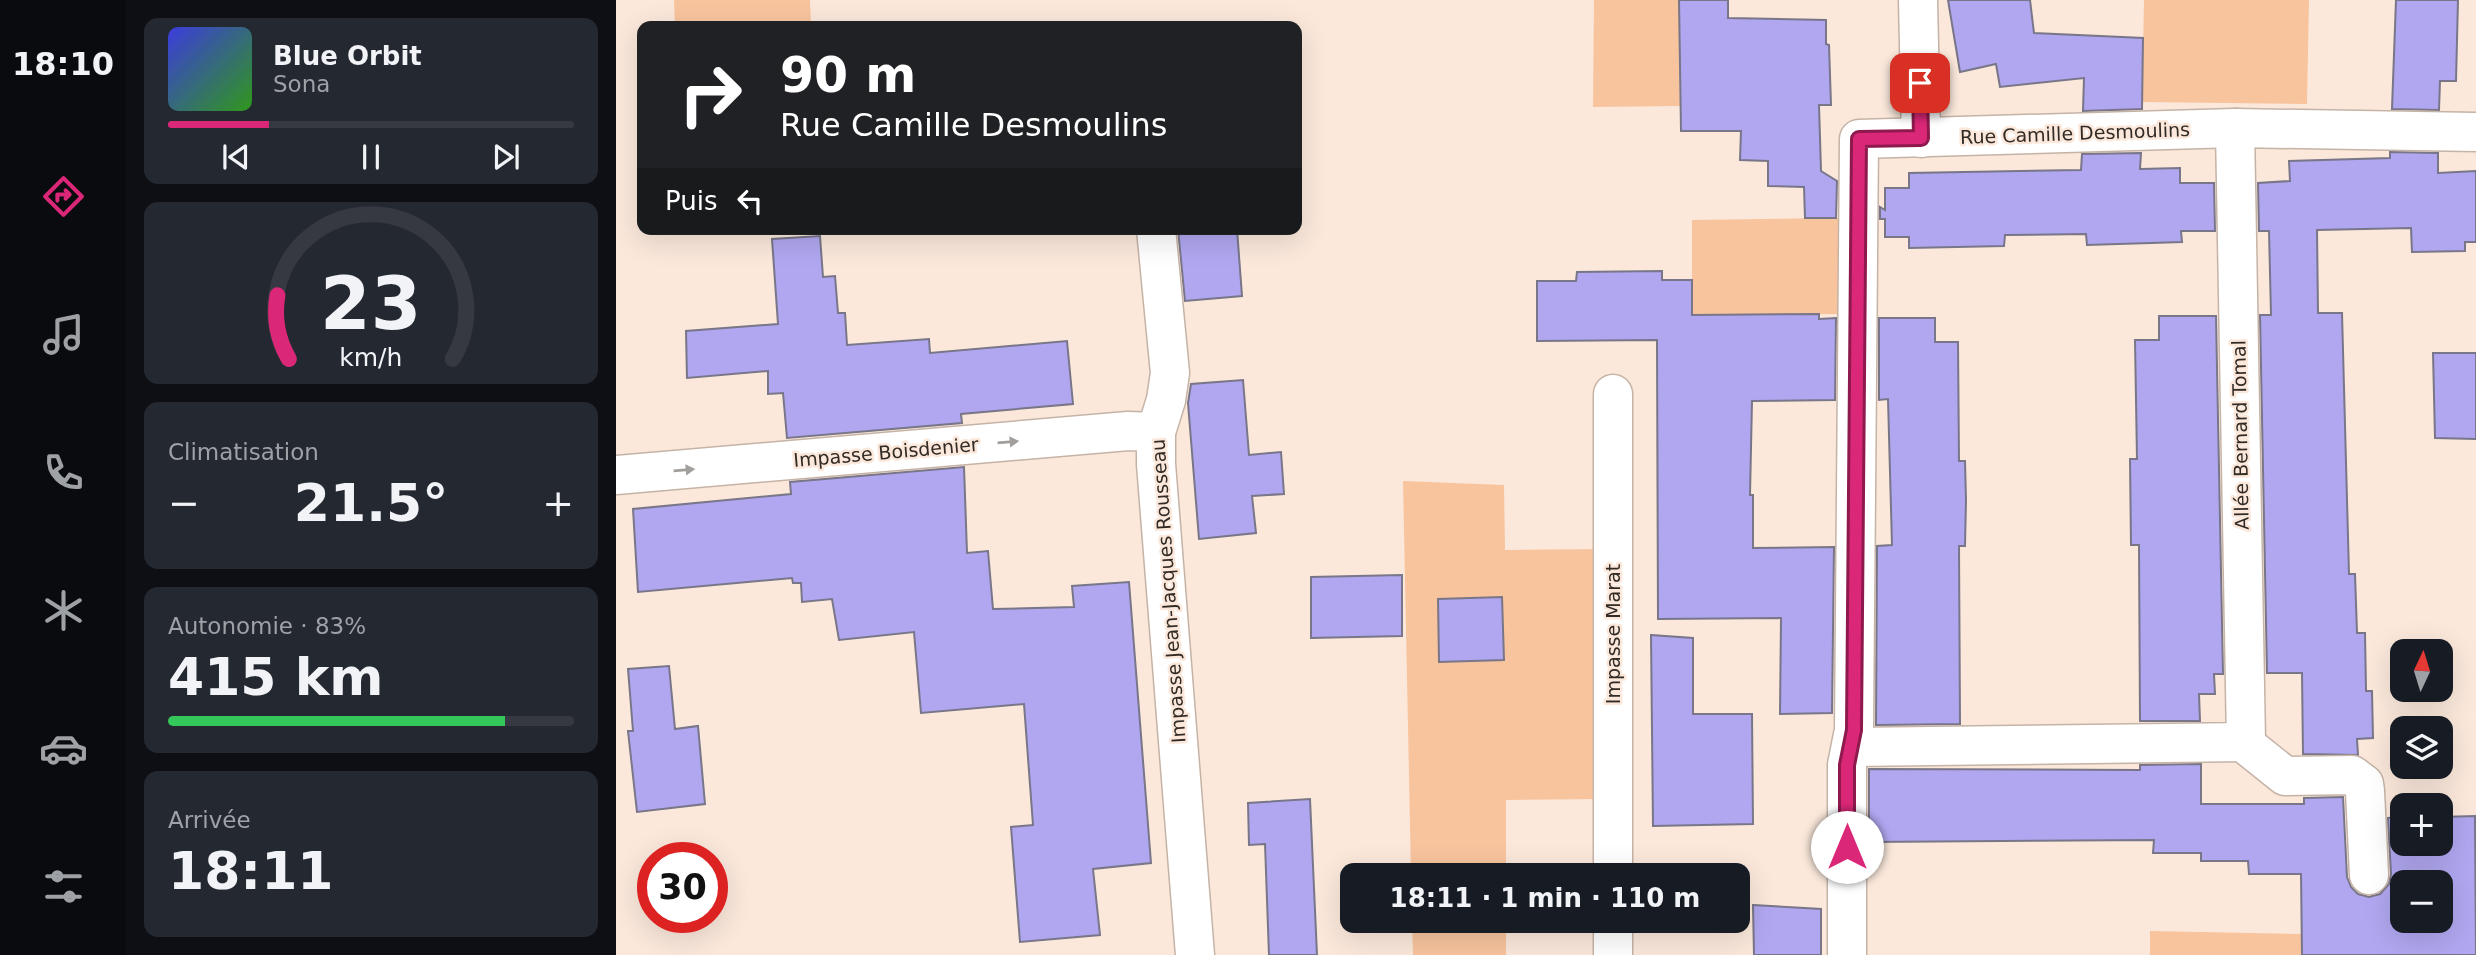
<!DOCTYPE html>
<html lang="fr">
<meta charset="utf-8">
<style>
body{margin:0;font-family:"DejaVu Sans",sans-serif;background:#242831;color:#f1f3f6;height:100vh;display:flex;flex-direction:column;font-size:26px;white-space:nowrap}
*{box-sizing:border-box;margin:0}
p{font-size:23px;color:#9ea1a6}
.icon{flex:none;width:38px;height:38px;fill:none;stroke:currentColor;stroke-width:2;stroke-linecap:round;stroke-linejoin:round}
.map{position:relative;flex:1;overflow:hidden}
.drawer{display:flex;flex-direction:column;gap:18px;padding:18px;background:#0d0f14;width:490px}
.drawer>*{flex:none}
.banner{position:absolute;left:21px;top:21px;width:665px;height:214px;border-radius:14px;box-shadow:0 7px 28px #0002;background:#202124;color:#fff;overflow:hidden}
.needle{width:46px;rotate:4deg}
.buttons{position:absolute;left:1774px;top:639px;display:grid;gap:14px}
.buttons a{display:grid;place-items:center;width:63px;height:63px;border-radius:14px;background:#171b24;box-shadow:0 7px 28px #0002;font-size:35px}
.speed{position:absolute;left:21px;top:842px;display:flex;gap:14px;font-size:35px;font-weight:700;text-align:center}
.speed>*{display:grid;place-content:center;width:91px;height:91px;border-radius:50%;background:#171b24;box-shadow:0 7px 28px #0002;line-height:1}
.speed .limit{border:10px solid #d22;background:#fff;color:#111}
.pin{position:absolute;display:grid;place-items:center;width:60px;height:60px;color:#fff;margin:-30px;border-radius:14px;box-shadow:0 4px 10px #0006}
.me{position:absolute;width:77px;margin:-38px;rotate:0deg;stroke-linejoin:round;filter:drop-shadow(0 0 5px #0008)}
.turn{display:flex;align-items:center;gap:24px;height:147px;padding:0 28px;font-size:32px}
.turn .icon{width:91px;height:91px;stroke-width:2.5}
.turn b{display:block;font-size:49px;line-height:60px}
.then{display:flex;align-items:center;height:66px;padding:0 28px;background:#0003;gap:14px;font-size:26px}
.big{font-size:52px;font-weight:800;line-height:1.1}
.drawer .card{flex:1;display:flex;flex-direction:column;justify-content:center;gap:10px;min-width:0;padding:0 24px;border-radius:14px;background:#242831}
.drawer .dial{align-items:center;gap:0}
.dial svg{height:182px;overflow:visible;fill:none;stroke:#363941;stroke-width:7;stroke-linecap:round;text-anchor:middle}
.dial text{fill:#f1f3f6;stroke:none}
.song{display:flex;align-items:center;gap:21px}
.cover{width:84px;height:84px;border-radius:10px;background:linear-gradient(135deg,hsl(240 70% 55%),hsl(110 70% 35%))}
.played{height:7px;border-radius:4px;background:linear-gradient(90deg,#db2777 25%,#363941 25%)}
.keys{display:flex;justify-content:space-around;direction:ltr}
.heat{display:flex;justify-content:space-between;align-items:center;font-size:38px;direction:ltr}
.charge{height:10px;border-radius:5px;background:linear-gradient(90deg,#34c759 83%,#363941 0)}
.trip{position:absolute;left:724px;top:863px;width:410px;height:70px;border-radius:14px;background:#171b24;box-shadow:0 7px 28px #0002;font-weight:800;line-height:70px;text-align:center}
main{display:flex;flex:1;min-height:0}
.dock{display:flex;flex-direction:column;width:126px;justify-content:space-around;align-items:center;background:#090b0e;color:#9ea1a6}
.dock .icon{width:49px;height:49px}
.dock .current{color:#db2777}
.dock b{font-size:32px;color:#f1f3f6}
.map>svg:first-child{display:block}
.green{fill:#f8c49e}
.building{fill:#b0a7f0;stroke:#787688;stroke-width:2;fill-rule:evenodd}
.lines{fill:none;stroke-linecap:round;stroke-linejoin:round}
.street-casing{stroke:#c5b3a6;stroke-width:41}
.street{stroke:#fff;stroke-width:38}
.oneway{fill:#a29f9d}
.route-casing{stroke:#8e194d;stroke-width:18}
.route{stroke:#db2777;stroke-width:12}
.labels{text-anchor:middle;stroke-width:5;stroke-linejoin:round;paint-order:stroke}
.street-label{font-size:19px;fill:#312a25;stroke:#fbe8db}
</style>
<main>
<nav class="dock">
<b>18:10</b>
<svg class="icon current" aria-label="directions" viewBox="0 0 24 24"><path d="M12 3l9 9-9 9-9-9zM9 14v-3h6M13 9l2 2-2 2"/></svg>
<svg class="icon" aria-label="music" viewBox="0 0 24 24"><path d="M9 18V5l10-2v13"/><circle cx="6" cy="18" r="3"/><circle cx="16" cy="16" r="3"/></svg>
<svg class="icon" aria-label="phone" viewBox="0 0 24 24"><path d="M5 4h4l2 5-3 2q2 4 5 5l2-3 5 2v4C11 20 4 13 5 4z"/></svg>
<svg class="icon" aria-label="climate" viewBox="0 0 24 24"><path d="M12 3v18M4 7l16 10M4 17L20 7"/></svg>
<svg class="icon" aria-label="car" viewBox="0 0 24 24"><path d="M5 17H2v-5l4-1 3-4h7l3 4 3 1v5h-3M9 17h6M6 11h13"/><circle cx="7" cy="17" r="2"/><circle cx="17" cy="17" r="2"/></svg>
<svg class="icon" aria-label="filters" viewBox="0 0 24 24"><path d="M4 7h16M4 17h16"/><circle cx="9" cy="7" r="2"/><circle cx="15" cy="17" r="2"/></svg>
</nav>
<section class="drawer">
<div class="card">
<div class="song"><i class="cover"></i><div><b>Blue Orbit</b><p>Sona</p></div></div>
<div class="played"></div>
<div class="keys"><svg class="icon" aria-label="previous" viewBox="0 0 24 24"><path d="M18 5L8 12l10 7zM5 5v14"/></svg><svg class="icon" aria-label="pause" viewBox="0 0 24 24"><path d="M8 5v14M16 5v14"/></svg><svg class="icon" aria-label="next" viewBox="0 0 24 24"><path d="M6 5l10 7-10 7zM19 5v14"/></svg></div>
</div>
<div class="card dial"><svg viewBox="0 0 100 80">
<path d="M14 69A42 42 0 1 1 86 69"/>
<path d="M14 69A42 42 0 0 1 9 41" stroke="#db2777"/>
<text x="50" y="56" font-size="32" font-weight="700">23</text>
<text x="50" y="72" font-size="11">km/h</text>
</svg></div>
<div class="card"><p>Climatisation</p>
<div class="heat"><a>−</a><b class="big">21.5°</b><a>+</a></div>
</div>
<div class="card"><p>Autonomie · 83%</p><b class="big">415 km</b><div class="charge"></div></div>
<div class="card"><p>Arrivée</p><b class="big">18:11</b></div>
</section>
<div class="map">
<svg width="1860" height="955" viewBox="0 0 1860 955">
<rect width="100%" height="100%" fill="#fbe8db"/>
<!-- green -->
<g class="green">
<polygon points="58,0 194,0 195,26 59,26"/>
<polygon points="978,0 1063,0 1064,106 977,107"/>
<polygon points="1528,0 1693,0 1691,104 1526,102"/>
<polygon points="1224,218 1225,314 1076,315 1076,220"/>
<polygon points="787,481 888,485 889,550 987,549 987,799 890,800 890,875 795,875"/>
<polygon points="796,921 890,921 890,955 797,955"/>
<polygon points="1534,931 1686,934 1686,955 1534,955"/>
</g>
<!-- building -->
<g class="building">
<polygon points="1063,0 1112,0 1112,18 1210,20 1210,44 1213,45 1215,105 1203,105 1205,171 1221,181 1220,218 1189,218 1188,187 1152,186 1152,161 1124,160 1125,131 1065,131"/>
<polygon points="1332,0 1414,0 1418,33 1527,38 1526,109 1467,111 1468,78 1384,87 1380,64 1344,72"/>
<polygon points="1780,0 1842,0 1840,81 1824,81 1823,110 1776,109"/>
<polygon points="1774,152 1822,153 1822,173 1860,171 1860,242 1849,242 1849,251 1796,252 1795,228 1701,230 1702,313 1726,313 1733,574 1739,574 1741,633 1749,633 1750,691 1756,691 1757,738 1741,739 1742,755 1687,754 1686,673 1651,673 1644,315 1655,315 1653,231 1643,231 1642,183 1674,181 1673,161 1774,158"/>
<polygon points="1525,153 1524,169 1564,168 1564,183 1598,183 1599,231 1565,231 1566,242 1471,245 1470,234 1389,235 1388,246 1293,248 1293,237 1269,237 1269,219 1264,219 1264,207 1269,210 1269,188 1293,188 1293,173 1465,170 1466,154"/>
<polygon points="562,229 621,229 626,296 569,301"/>
<polygon points="204,236 207,277 219,276 222,313 229,313 231,345 313,339 314,353 451,341 457,404 345,414 346,423 171,438 167,393 152,394 152,371 71,378 70,331 162,324 156,239"/>
<polygon points="1046,271 1046,280 1076,280 1076,315 1203,314 1203,319 1220,318 1219,400 1136,401 1134,495 1137,495 1137,548 1218,547 1216,713 1164,714 1165,618 1042,619 1041,340 921,341 921,281 960,281 961,272"/>
<polygon points="1543,316 1600,316 1607,674 1598,674 1599,694 1583,694 1584,721 1524,721 1523,545 1515,545 1514,459 1521,459 1519,340 1543,340"/>
<polygon points="1263,318 1319,318 1319,342 1342,342 1343,461 1349,461 1350,500 1349,546 1343,546 1344,724 1260,725 1261,546 1276,545 1272,399 1263,400"/>
<polygon points="1817,353 1860,353 1860,439 1819,438"/>
<polygon points="627,380 633,455 665,452 668,494 636,496 640,533 583,539 572,403 575,384"/>
<polygon points="348,467 351,553 372,551 377,609 458,607 456,586 513,582 535,863 477,869 484,935 404,942 395,827 417,825 408,704 305,713 298,632 223,640 216,599 186,602 185,583 177,583 176,578 22,592 17,509 175,494 174,482"/>
<polygon points="786,575 786,636 695,638 695,577"/>
<polygon points="886,597 888,660 823,662 822,599"/>
<polygon points="1035,635 1077,638 1077,714 1136,714 1137,824 1037,826"/>
<polygon points="53,666 59,729 82,726 89,804 21,812 12,731 17,731 12,669"/>
<path d="M1585,764V804H1688V798L1727,797L1731,877L1735,887L1742,894L1753,897L1764,894L1773,884L1775,874L1772,818L1787,817V844H1825V817L1859,816L1860,955H1686L1685,874H1633L1632,861H1585V853H1537L1538,840L1253,842V769L1524,770V765ZM1787,882H1825V920H1787Z"/>
<polygon points="694,799 701,955 653,955 649,844 633,845 632,803"/>
<polygon points="1137,905 1205,909 1205,955 1138,955"/>
</g>
<g class="lines">
<defs>
<g id="street">
<polyline points="1302,0 1305,138"/>
<polyline points="540,229 554,373 550,400 540,432 540,464 579,955"/>
<polyline points="0,475 512,431 540,432"/>
<polyline points="1630,742 1634,748 1669,776 1736,775 1748,784 1749,791 1753,875"/>
<polyline points="1235,747 1630,742 1619,128"/>
<polyline points="997,875 997,394"/>
<polyline points="997,955 997,920"/>
<polyline points="1231,955 1231,765 1238,730 1243,139 1619,128 1860,132"/>
</g>
</defs>
<!-- street casing -->
<use href="#street" class="street-casing"/>
<!-- street -->
<use href="#street" class="street"/>
</g>
<!-- one-way arrows -->
<defs><path id="oneway-solid" d="M-6-.8H1V-3.2L6.5 0L1 3.2V.8H-6Z" transform="scale(1.75)"/></defs>
<g class="oneway">
<use href="#oneway-solid" transform="translate(392 442) rotate(-5)"/>
<use href="#oneway-solid" transform="translate(68 470) rotate(-5)"/>
</g>
<g class="lines">
<defs>
<polyline id="route" points="1231,847 1231,765 1238,730 1243,139 1305,138 1304,83"/>
</defs>
<!-- route casing -->
<use href="#route" class="route-casing"/>
<!-- route -->
<use href="#route" class="route"/>
</g>
<g class="labels">
<!-- street labels -->
<g class="street-label">
<text transform="translate(1459 133) rotate(-2)" y="7">Rue Camille Desmoulins</text>
<text transform="translate(1624 435) rotate(-91)" y="7">Allée Bernard Tomal</text>
<text transform="translate(270 452) rotate(-5)" y="7">Impasse Boisdenier</text>
<text transform="translate(552 591) rotate(-94)" y="7">Impasse Jean-Jacques Rousseau</text>
<text transform="translate(997 634) rotate(-90)" y="7">Impasse Marat</text>
</g>
</g>
</svg>
<div class="buttons">
<a><svg class="needle" viewBox="-14 -14 28 28"><path d="M0-13l5 13h-10z" fill="#e53935"/><path d="M0 13l5-13h-10z" fill="#9ea1a6"/></svg></a>
<a><svg class="icon" aria-label="layers" viewBox="0 0 24 24"><path d="M12 4l9 5-9 5-9-5zM3 14l9 5 9-5"/></svg></a>
<a>+</a>
<a>−</a>
</div>
<div class="speed"><div class="limit">30</div></div>
<div class="pin" style="left:1304px;top:83px;background:#d93025"><svg class="icon" aria-label="arrive" viewBox="0 0 24 24"><path d="M6 21V4h12l-3 4 3 4H6"/></svg></div>
<svg class="me" style="left:1231px;top:847px" viewBox="-20 -20 40 40"><circle r="19" fill="#fff"/><path d="M0-13L10 11 0 6-10 11z" fill="#db2777"/></svg>
<div class="trip">18:11 · 1 min · 110 m</div>
<div class="banner">
<div class="turn"><svg class="icon" aria-label="right" viewBox="0 0 24 24"><path d="M7 20v-9h11M14 6l5 5-5 5"/></svg><div><b>90 m</b>Rue Camille Desmoulins</div></div>
<div class="then">Puis<svg class="icon" aria-label="left" viewBox="0 0 24 24"><path d="M17 20v-9H6M10 6l-5 5 5 5"/></svg></div>
</div>
</div>
</main>
